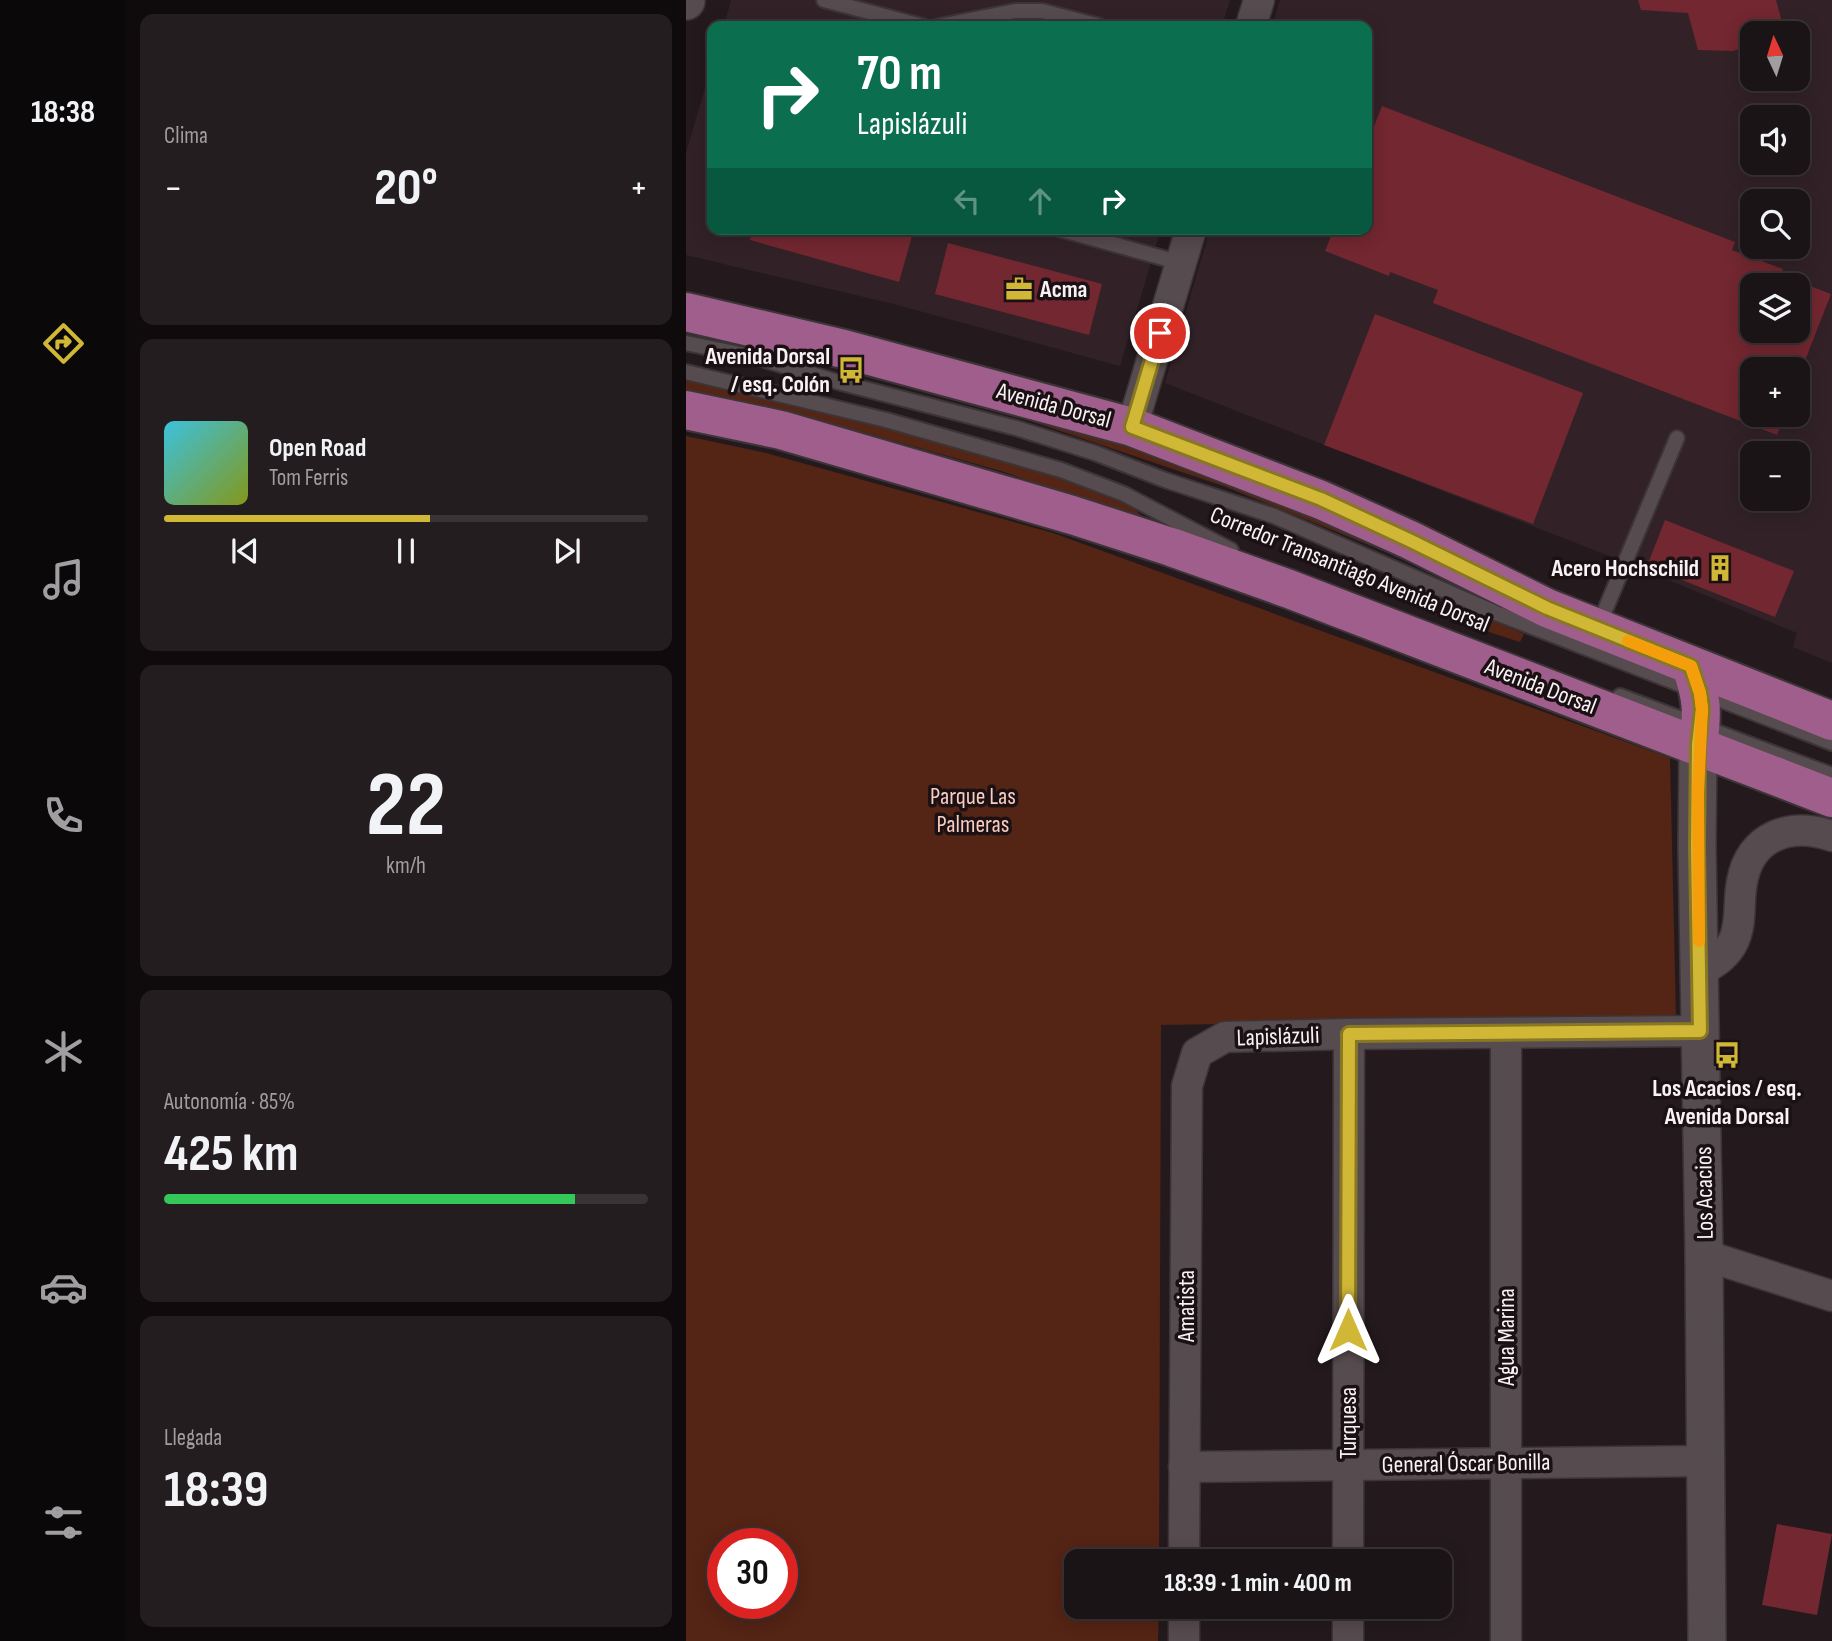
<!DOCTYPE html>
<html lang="es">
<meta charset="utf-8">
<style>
body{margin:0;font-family:"Sofia Sans Condensed",sans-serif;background:#241d1f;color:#f1f3f6;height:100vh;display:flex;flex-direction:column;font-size:26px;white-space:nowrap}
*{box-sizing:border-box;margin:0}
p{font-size:23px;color:#a09ea1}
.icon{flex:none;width:38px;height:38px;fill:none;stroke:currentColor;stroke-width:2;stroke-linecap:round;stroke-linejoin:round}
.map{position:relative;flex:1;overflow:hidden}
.sheet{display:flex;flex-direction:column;gap:14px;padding:14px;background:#0f0b0c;width:560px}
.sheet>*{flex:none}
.top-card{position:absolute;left:21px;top:21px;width:665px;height:214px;border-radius:14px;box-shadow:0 4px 18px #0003,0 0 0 2px #393335;background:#0b6e4f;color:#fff;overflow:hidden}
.needle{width:46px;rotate:356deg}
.tools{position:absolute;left:1054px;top:21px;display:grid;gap:14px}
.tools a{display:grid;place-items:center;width:70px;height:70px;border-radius:14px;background:#1b1416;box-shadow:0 4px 18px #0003,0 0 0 2px #393335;font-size:35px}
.speed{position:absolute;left:21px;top:1528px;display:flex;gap:14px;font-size:35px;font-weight:700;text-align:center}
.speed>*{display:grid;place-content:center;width:91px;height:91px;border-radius:50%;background:#1b1416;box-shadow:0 4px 18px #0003,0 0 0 2px #393335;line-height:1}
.speed .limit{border:10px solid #d22;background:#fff;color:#111}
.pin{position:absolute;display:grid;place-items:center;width:60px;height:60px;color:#fff;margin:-30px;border:4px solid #fff;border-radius:50%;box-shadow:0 2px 7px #0007}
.me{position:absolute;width:77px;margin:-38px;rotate:0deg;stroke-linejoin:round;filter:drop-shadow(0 0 5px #0008)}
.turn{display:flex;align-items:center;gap:24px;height:147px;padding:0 35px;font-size:32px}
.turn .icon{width:91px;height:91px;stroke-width:2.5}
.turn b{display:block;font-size:49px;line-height:60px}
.lanes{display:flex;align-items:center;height:66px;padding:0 35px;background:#0003;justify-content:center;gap:35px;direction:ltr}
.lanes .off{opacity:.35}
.big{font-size:52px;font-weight:700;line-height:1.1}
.sheet .card{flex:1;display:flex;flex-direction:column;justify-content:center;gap:10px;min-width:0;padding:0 24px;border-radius:14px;background:#241d1f}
.sheet .dial{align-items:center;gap:0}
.dial b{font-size:91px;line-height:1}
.song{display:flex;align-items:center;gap:21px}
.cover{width:84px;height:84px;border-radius:10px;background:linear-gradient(135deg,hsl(190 70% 55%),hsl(70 70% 35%))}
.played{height:7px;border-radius:4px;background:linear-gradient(90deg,#d1b736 55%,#393335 55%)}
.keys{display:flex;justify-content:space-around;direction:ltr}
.heat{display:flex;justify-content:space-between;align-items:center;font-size:38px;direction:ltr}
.charge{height:10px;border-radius:5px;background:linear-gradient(90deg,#34c759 85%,#393335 0)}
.trip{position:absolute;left:378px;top:1549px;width:388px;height:70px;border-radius:14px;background:#1b1416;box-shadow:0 4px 18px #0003,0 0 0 2px #393335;font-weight:700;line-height:70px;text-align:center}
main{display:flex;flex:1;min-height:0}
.tabs{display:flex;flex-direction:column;width:126px;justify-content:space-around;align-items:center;background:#0b0809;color:#a09ea1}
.tabs .icon{width:49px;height:49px}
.tabs .selected{color:#d1b736}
.tabs b{font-size:32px;color:#f1f3f6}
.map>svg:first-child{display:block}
.built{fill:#322227;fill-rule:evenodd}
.green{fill:#542415;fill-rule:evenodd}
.building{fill:#732730;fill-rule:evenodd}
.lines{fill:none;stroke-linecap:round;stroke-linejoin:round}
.service-casing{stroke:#3c3537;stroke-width:18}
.minor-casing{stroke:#3c3537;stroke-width:33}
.tertiary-casing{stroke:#3c3537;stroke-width:40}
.primary-casing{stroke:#3c3537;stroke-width:42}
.service{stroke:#564b4e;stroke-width:14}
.minor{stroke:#564b4e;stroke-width:30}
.tertiary{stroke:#564b4e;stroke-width:37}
.primary{stroke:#9f5e8c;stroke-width:38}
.route-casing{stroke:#887723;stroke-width:18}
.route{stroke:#d1b736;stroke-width:12}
.slow{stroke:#f59e0b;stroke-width:12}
.labels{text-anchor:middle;stroke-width:7;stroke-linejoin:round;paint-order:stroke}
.poi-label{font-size:24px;font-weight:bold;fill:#f9f2f4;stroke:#1b1114;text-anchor:end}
.street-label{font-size:24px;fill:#f9f2f4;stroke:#1b1114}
.park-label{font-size:24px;fill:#facdbf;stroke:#1b1114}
</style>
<main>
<nav class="tabs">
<b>18:38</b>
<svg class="icon selected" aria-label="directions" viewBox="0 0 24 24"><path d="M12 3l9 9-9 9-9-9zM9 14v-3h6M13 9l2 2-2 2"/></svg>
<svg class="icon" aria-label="music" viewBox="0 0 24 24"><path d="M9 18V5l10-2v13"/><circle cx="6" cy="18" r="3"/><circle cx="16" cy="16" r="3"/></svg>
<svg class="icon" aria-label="phone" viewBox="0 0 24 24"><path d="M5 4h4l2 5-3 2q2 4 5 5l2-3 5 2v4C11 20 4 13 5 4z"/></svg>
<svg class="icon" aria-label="climate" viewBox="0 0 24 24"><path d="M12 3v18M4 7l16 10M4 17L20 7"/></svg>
<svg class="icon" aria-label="car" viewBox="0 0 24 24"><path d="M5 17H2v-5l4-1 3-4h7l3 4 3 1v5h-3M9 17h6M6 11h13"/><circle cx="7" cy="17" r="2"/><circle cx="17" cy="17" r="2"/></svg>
<svg class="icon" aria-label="filters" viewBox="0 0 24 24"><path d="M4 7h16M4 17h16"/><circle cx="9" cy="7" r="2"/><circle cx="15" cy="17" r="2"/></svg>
</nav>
<section class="sheet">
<div class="card"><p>Clima</p>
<div class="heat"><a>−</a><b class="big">20°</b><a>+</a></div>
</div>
<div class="card">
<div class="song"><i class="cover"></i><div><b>Open Road</b><p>Tom Ferris</p></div></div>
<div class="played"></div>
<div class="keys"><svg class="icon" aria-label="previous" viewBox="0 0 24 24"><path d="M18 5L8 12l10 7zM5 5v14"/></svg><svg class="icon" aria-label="pause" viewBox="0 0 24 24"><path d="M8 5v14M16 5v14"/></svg><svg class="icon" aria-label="next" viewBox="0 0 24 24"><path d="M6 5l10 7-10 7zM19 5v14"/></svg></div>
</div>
<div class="card dial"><b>22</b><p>km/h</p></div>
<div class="card"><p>Autonomía · 85%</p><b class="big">425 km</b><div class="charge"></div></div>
<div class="card"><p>Llegada</p><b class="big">18:39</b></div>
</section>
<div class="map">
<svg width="1146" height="1641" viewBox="0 0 1146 1641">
<rect width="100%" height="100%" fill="#241a1e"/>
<!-- built -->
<g class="built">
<polygon points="45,0 544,0 536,26 38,26"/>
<path d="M594,0H1146V663L1107,647L1111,633L939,562L479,383L524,229H681V26H586ZM1066,33H1111V79H1066ZM1066,117H1111V163H1066ZM1066,201H1111V247H1066ZM1066,285H1111V331H1066ZM1066,369H1111V415H1066ZM1066,453H1111V499H1066Z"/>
<polygon points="26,64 26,229 475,229 434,366 208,304 0,255 0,153"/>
</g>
<!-- green -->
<g class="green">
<polygon points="0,378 164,416 338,465 447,507 460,521 315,471 130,419 0,392"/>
<polygon points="328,405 400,425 714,547 710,556 540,487 324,414"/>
<path d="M0,436L80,453L367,533L984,758L990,1017L475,1025L473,1561H390V1606L473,1607L472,1641H0ZM37,1544H96V1603H37Z"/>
<polygon points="742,594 838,634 834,642 734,610"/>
</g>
<!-- building -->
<g class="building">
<polygon points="952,0 1090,0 1099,33 1066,33 1066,45 1047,51 1012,50 1002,13 955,10"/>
<path d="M696,106L1049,242L1046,250L1097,269L1095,275L1145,294L1111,381V369H1066V415H1098L1091,435L747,303L752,290L704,272L703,276L639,251L648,229H681V144ZM1066,285H1111V331H1066Z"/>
<polygon points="67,229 228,229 213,282 64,240"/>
<polygon points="262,243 416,284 403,335 249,294"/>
<polygon points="689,314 897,393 847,524 638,445"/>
<polygon points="979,520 1108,571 1089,617 961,566"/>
<polygon points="1091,1524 1146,1534 1131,1615 1076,1605"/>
</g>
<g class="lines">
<defs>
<g id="service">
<polyline points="138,0 236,26"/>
<polyline points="253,26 329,11 356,11 414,26"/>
<polyline points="373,229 495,263"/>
<polyline points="0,343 69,357 152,382 330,428 409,453 479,480 588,516 810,613 1146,743"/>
<polyline points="0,372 200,420 375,470 438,494 545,550"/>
<polyline points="912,627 991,438"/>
<polyline points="934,696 1146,775"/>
</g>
<g id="minor">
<polyline points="565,26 573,0"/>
<polyline points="446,427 505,229"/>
<path d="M1013,972C1028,963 1040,957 1048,940C1056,922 1052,901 1056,882C1064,835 1105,822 1146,836"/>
<polyline points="820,1033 820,1641"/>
<polyline points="1018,1255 1146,1296"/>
<polyline points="498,1467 1019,1461"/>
<polyline points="498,1561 501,1086 511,1053 539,1037 663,1034 1014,1031"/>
<polyline points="662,1561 663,1034"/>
<polyline points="498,1641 498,1606"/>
<polyline points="662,1641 662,1606"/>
</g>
<g id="tertiary">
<polyline points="0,1 0,0"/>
<polyline points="1012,745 1011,846 1018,1255 1021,1641"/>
</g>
<g id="primary">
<polyline points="0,312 158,349 446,427 635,500 724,540 861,608 1146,721"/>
<polyline points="0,410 95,430 386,515 485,547 603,589 1146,798"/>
<path d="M1005,666C1016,698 1017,712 1012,745"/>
</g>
</defs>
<!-- service casing -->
<use href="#service" class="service-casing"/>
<!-- minor casing -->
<use href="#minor" class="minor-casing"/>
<!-- tertiary casing -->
<use href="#tertiary" class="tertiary-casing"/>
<!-- primary casing -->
<use href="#primary" class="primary-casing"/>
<!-- service -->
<use href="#service" class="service"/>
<!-- minor -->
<use href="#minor" class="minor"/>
<!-- tertiary -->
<use href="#tertiary" class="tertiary"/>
<!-- primary -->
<use href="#primary" class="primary"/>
</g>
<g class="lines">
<defs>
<polyline id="route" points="474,333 446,427 635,499 723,540 861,608 1005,666 1014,693 1016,709 1012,745 1011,846 1014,1031 663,1034 662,1330"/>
</defs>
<!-- route casing -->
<use href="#route" class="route-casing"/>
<!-- route -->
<use href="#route" class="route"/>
<!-- slow -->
<polyline class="slow" points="942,641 1005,666 1014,693 1016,709 1012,793 1013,941"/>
</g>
<!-- icons -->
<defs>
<symbol id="office-bare" viewBox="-9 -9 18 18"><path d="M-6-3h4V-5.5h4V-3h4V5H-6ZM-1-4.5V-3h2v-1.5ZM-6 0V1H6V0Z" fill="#d1b736" stroke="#1b1114" stroke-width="2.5" paint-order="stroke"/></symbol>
<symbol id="bus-bare" viewBox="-9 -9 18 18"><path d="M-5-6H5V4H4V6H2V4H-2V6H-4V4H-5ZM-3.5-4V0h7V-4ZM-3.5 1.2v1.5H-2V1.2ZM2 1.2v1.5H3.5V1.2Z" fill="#d1b736" stroke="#1b1114" stroke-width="2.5" paint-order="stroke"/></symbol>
<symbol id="building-bare" viewBox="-9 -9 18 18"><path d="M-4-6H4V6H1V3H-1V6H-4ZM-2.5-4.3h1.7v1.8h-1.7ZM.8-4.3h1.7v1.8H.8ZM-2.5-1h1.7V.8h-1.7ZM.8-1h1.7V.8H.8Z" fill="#d1b736" stroke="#1b1114" stroke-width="2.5" paint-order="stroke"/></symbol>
</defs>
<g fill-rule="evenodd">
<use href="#office-bare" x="314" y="270" width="38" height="38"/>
<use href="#bus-bare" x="146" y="351" width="38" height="38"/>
<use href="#building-bare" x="1015" y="549" width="38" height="38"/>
<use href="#bus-bare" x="1022" y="1036" width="38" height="38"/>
</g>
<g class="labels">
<!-- poi labels -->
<g class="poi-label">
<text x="354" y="297" text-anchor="start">Acma</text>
<text x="144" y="364">Avenida Dorsal<tspan x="144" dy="28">/ esq. Colón</tspan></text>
<text x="1013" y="576">Acero Hochschild</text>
<text x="1041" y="1096" text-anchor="middle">Los Acacios / esq.<tspan x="1041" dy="28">Avenida Dorsal</tspan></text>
</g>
<!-- street labels -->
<g class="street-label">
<text transform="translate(368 405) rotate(15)" y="8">Avenida Dorsal</text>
<text transform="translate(664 569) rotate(22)" y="8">Corredor Transantiago Avenida Dorsal</text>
<text transform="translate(855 686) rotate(21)" y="8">Avenida Dorsal</text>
<text transform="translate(592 1036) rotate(-2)" y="8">Lapislázuli</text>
<text transform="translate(1018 1193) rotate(-91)" y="8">Los Acacios</text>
<text transform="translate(500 1306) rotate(-90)" y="8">Amatista</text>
<text transform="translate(820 1337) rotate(-90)" y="8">Agua Marina</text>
<text transform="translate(662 1423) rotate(-90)" y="8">Turquesa</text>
<text transform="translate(780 1463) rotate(-1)" y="8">General Óscar Bonilla</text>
</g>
<!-- park labels -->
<g class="park-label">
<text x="287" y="804">Parque Las<tspan x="287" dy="28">Palmeras</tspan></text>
</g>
</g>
</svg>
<div class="tools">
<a><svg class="needle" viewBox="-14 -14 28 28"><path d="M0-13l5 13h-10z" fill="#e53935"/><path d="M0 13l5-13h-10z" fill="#a09ea1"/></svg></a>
<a><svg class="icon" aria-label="sound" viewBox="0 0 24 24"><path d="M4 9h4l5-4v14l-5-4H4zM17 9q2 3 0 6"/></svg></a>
<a><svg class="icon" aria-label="search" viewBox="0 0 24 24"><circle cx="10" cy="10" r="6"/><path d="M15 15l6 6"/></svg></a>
<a><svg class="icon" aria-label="layers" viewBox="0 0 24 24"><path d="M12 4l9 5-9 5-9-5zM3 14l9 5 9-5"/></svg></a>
<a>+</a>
<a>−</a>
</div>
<div class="speed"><div class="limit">30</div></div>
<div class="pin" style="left:474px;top:333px;background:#d93025"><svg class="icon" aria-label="arrive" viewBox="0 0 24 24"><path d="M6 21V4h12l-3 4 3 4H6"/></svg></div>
<svg class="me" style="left:662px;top:1330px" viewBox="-20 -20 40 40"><path d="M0-17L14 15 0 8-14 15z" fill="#d1b736" stroke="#fff" stroke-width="4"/></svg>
<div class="trip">18:39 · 1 min · 400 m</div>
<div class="top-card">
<div class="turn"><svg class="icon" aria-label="right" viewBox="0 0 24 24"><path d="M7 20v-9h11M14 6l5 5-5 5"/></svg><div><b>70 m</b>Lapislázuli</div></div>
<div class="lanes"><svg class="icon off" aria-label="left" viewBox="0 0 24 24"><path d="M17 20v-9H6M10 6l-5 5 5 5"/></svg><svg class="icon off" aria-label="ahead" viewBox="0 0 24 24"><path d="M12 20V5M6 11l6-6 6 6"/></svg><svg class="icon" aria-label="right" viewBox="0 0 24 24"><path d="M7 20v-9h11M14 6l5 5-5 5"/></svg></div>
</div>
</div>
</main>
